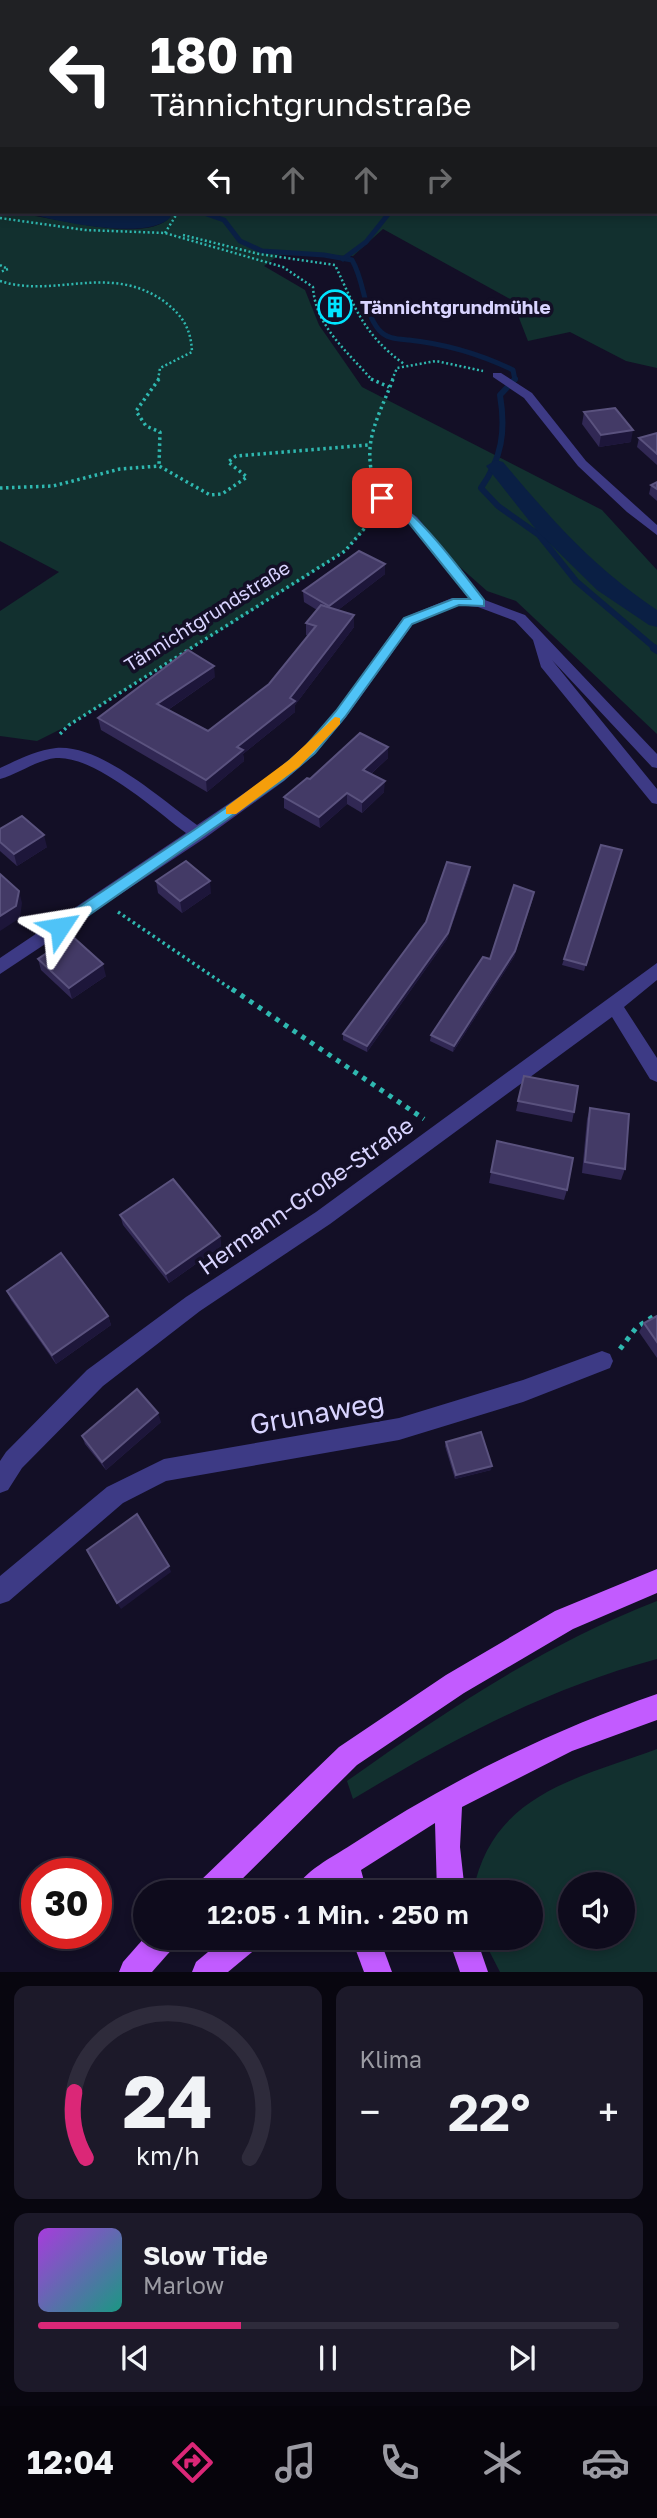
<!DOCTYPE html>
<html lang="de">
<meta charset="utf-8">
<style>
body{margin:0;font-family:"Golos Text",sans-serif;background:#1c1929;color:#f1f3f6;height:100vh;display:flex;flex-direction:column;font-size:26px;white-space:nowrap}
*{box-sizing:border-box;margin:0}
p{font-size:23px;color:#9b9ba3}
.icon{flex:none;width:38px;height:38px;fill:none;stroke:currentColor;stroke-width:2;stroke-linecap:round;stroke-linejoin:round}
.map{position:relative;height:1972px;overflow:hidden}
.drawer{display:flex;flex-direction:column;gap:14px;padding:14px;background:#08060f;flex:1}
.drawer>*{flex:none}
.top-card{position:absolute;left:0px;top:0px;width:658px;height:214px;box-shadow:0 4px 10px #0003,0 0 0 2px #2e2b3b;background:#202124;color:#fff;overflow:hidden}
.fabs{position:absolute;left:558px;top:1872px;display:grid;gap:14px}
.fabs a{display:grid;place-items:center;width:77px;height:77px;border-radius:50%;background:#0e0b1c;box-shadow:0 4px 10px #0003,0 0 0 2px #2e2b3b;font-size:35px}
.speed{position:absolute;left:21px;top:1858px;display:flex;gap:14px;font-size:35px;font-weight:700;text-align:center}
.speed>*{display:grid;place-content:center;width:91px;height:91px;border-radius:50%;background:#0e0b1c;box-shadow:0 4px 10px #0003,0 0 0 2px #2e2b3b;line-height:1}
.speed .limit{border:10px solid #d22;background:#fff;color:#111}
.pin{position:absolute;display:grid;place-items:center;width:60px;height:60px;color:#fff;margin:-30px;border-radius:14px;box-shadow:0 4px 10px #0006}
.me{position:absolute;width:77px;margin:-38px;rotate:57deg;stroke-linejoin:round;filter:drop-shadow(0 0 5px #0008)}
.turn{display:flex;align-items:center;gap:24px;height:147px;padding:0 35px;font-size:32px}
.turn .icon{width:91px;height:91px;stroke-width:2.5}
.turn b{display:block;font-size:49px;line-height:60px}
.lanes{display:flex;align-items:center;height:66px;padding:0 35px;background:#0003;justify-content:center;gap:35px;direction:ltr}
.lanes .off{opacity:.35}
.big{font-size:52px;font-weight:600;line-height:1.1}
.drawer .widget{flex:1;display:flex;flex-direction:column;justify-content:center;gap:10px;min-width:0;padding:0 24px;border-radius:14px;background:#1c1929}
.drawer .dial{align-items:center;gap:0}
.dial svg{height:182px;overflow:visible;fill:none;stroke:#2e2b3b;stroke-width:7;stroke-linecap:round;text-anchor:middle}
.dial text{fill:#f1f3f6;stroke:none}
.song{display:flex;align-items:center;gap:21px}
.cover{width:84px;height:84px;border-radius:10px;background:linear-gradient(135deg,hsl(280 70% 55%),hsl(170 70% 35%))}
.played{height:7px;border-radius:4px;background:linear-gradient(90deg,#db2777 35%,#2e2b3b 35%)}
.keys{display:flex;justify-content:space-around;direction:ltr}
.heat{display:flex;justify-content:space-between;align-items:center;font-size:38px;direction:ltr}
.drawer .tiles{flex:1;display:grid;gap:14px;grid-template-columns:1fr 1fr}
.widget:last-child{grid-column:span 2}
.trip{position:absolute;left:133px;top:1880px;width:410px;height:70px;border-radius:35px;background:#0e0b1c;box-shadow:0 4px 10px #0003,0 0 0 2px #2e2b3b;font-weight:600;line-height:70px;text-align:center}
.dock{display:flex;height:112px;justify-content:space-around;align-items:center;background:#06040b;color:#9b9ba3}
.dock .icon{width:49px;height:49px}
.dock .current{color:#db2777}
.dock b{font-size:32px;color:#f1f3f6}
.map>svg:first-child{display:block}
.green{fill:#12302f;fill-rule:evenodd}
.water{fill:#0a1f44}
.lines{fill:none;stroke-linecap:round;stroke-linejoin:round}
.stream-far2{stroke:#0a1f44;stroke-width:5}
.stream-far1{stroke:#0a1f44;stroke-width:6}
.stream{stroke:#0a1f44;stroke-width:8}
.canal{fill:#0a1f44;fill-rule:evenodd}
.path-far3{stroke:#2fb8b0;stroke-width:2;stroke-dasharray:2 2.5;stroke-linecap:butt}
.path-far2{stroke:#2fb8b0;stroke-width:2.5;stroke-dasharray:2 2.5;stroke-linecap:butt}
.path-far1{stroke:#2fb8b0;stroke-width:3.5;stroke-dasharray:2.5 3.5;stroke-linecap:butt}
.path{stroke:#2fb8b0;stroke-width:5;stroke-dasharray:4.5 6;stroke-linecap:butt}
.minor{fill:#3d3a85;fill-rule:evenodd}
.major{fill:#c25bff;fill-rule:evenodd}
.wall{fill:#312854}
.shaded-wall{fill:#1d163a}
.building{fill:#433a66;stroke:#5a527e;stroke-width:2}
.route{fill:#4fc3f7;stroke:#337fa1;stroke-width:2}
.slow{fill:#f59e0b}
.labels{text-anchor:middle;stroke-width:7;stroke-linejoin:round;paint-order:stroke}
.far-poi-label{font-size:19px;font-weight:bold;fill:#d9d4ff;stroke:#130f26;text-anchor:start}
.far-street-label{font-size:19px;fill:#d9d4ff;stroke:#130f26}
.street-label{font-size:23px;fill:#d9d4ff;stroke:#130f26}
.near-street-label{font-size:28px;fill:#d9d4ff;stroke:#130f26}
</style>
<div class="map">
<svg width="657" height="1972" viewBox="0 0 657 1972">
<rect width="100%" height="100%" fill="#130f26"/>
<!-- green -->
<g class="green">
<path d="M0,0H223L2,2V212C41,212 144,247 170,217L163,212H656L657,103V368L626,361L570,332L528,341L512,300L383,229L353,256L279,255L264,266L305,290L319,325L362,387L602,510L657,570V734L516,601L487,591L409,522L375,518L345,551L301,580L69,725L37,741L0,736V611L59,572L0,541Z"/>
<path d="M657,1601V1659C548,1688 449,1741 353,1799L347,1781C444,1712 545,1644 657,1601Z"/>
<path d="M657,1749V1972H500L482,1937H530V1892H473C492,1794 576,1779 657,1749ZM570,1885H623V1937H570Z"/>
</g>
<!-- water -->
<path class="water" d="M23,212H163L171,217C147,242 55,221 23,212Z"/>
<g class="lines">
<!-- stream-far2 -->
<g class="stream-far2">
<path d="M201,212L224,220L240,241L262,251L324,255L352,260C365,282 363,311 379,330C387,339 398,339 409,340C446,344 480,354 513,370L515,380"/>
<polyline points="343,259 366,242 390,212"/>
</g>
<!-- stream-far1 -->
<path class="stream-far1" d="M515,379L500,395C506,431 502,458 481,488L498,506L539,535L576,581L656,649"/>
<!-- stream -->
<polyline class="stream" points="654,648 657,650"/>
<!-- canal -->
<path class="canal" d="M496,460L503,462C553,521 592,566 657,610V627L649,625L597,590L538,532L486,466Z"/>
<!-- path-far3 -->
<polyline class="path-far3" points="621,0 626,2"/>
<!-- path-far2 -->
<g class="path-far2">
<path d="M0,218L85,230L165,233L283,267L313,287C315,326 348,352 372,380"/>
<polyline points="165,233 178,212"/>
<path d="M183,235L259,254L335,265C356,309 363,334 404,364"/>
<polyline points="0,265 8,269 0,272"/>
<path d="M0,281C55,299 110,262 165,302C183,316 191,329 192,352L160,368L158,380"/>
<polyline points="392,380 397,368 436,361 483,371"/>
</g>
<!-- path-far1 -->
<g class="path-far1">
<polyline points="159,379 136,411 146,426 160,432 159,466"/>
<polyline points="371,379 389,387"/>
<path d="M375,485C361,442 378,419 393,379"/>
<polyline points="0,488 53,486 120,469 159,466 210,495 222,494 247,477 228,462 236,456 368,445"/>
<polyline points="60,734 69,725 345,551 376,515"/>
<polyline points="118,912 234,991"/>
</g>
<!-- path -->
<g class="path">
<polyline points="232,989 424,1119"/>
<polyline points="620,1349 636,1328 657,1314"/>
</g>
<!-- minor -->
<g class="minor">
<polygon points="404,0 411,0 412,2 405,2"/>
<rect x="656" y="97" width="1" height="4"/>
<polygon points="493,373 501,373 532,393 586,461 657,525 657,535 627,512 578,466 524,398 493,377"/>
<path d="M378,495H386L417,517L485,600L525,615L657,754V768L652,767L552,660L657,789V804L652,803L541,667L533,640L515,621L478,607L459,605L413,624L346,717L315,754L284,781L205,838L0,974V958L186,833C155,810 94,755 56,758C36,760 19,774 0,779V768C18,760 36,750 56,748C101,744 162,800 197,825L274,773L305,746L336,711L403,618L452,598H469L409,523L378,501Z"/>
<polygon points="657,963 657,980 624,1007 657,1058 657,1082 650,1079 612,1017 330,1224 200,1311 103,1386 22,1468 8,1490 0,1493 0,1461 6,1452 87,1370 186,1297 316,1212"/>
<polygon points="602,1351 610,1354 613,1361 610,1368 523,1402 399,1440 166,1481 123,1503 9,1601 0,1604 0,1576 107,1487 164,1459 399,1418 523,1380"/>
</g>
<!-- major -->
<g class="major">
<polygon points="657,1569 657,1593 573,1629 464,1693 357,1765 229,1892 195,1892 199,1882 339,1747 446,1675 555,1611"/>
<path d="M657,1694V1720L572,1751L462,1807L460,1847L465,1892H437L435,1823L361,1870L367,1892H339L338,1887L331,1892H294C303,1871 333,1857 351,1845C447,1782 548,1732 657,1694Z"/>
<polygon points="145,1937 178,1937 174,1947 152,1972 119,1972 123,1962"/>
<polygon points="226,1937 262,1937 258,1947 228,1972 192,1972 196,1962"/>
<polygon points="351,1937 379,1937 392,1972 364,1972"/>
<polygon points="448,1937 476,1937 488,1972 460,1972"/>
</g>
</g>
<!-- wall -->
<g class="wall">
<polygon points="584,412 631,442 599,447 582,424"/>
<polygon points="657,433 657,465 637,447 639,438"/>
<polygon points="657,482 657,501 649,494 651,485"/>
<polygon points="385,564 385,574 338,610 354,627 295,705 295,712 243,754 244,761 207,792 101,730 98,718 215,677 168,710 208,731 269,684 308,636 306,635 306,623 317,610 304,602 303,591"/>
<polygon points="388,747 388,758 371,774 384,792 362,813 347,804 320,828 284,808 284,797 310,779"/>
<polygon points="0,829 47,847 17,866 0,851"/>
<polygon points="622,850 584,971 562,965 564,959"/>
<polygon points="470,867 470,873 447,939 367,1052 343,1040 343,1034"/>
<polygon points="156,881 211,893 182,913 158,893"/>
<polygon points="533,898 514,957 453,1052 430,1041 431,1035 490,959"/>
<polygon points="38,959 106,976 72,999 41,970"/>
<polygon points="524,1076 574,1112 572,1122 516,1111"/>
<polygon points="590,1108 625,1169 621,1180 582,1173 587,1119"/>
<polygon points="497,1141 567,1190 564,1200 489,1183"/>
<polygon points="120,1215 220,1236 221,1246 169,1283 123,1225"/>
<polygon points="7,1291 108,1316 111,1325 56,1364 11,1300"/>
<polygon points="657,1316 657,1358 639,1332 644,1323"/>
<polygon points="161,1422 106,1470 85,1444 82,1436"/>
<polygon points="446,1442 491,1470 455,1479 445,1446"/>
</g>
<!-- shaded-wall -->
<g class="shaded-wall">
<polygon points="633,430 631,442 599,447 601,435"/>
<polygon points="385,564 385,574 329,617 329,606"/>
<polygon points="354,615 354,627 295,705 295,712 243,754 244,761 207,792 206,780 237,747 290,698"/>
<polygon points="214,666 215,677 159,716 157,704"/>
<polygon points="388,747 388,758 363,781 363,770"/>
<polygon points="385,781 384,792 362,813 362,802"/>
<polygon points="347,793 347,804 320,828 319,817"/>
<polygon points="44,835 47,847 17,866 14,854"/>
<polygon points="470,867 470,873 447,939 367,1052 367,1046"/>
<polygon points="210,881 211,893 182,913 180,901"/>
<polygon points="19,891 22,903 20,918 0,931 0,916"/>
<polygon points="534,892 514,957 453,1052 454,1046"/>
<polygon points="103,964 106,976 72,999 69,988"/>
<polygon points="220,1236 221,1246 169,1283 166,1274"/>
<polygon points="108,1316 111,1325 56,1364 52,1355"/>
<polygon points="158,1413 161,1422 106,1470 102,1462"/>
<polygon points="492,1466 491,1470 455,1479 456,1475"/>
<polygon points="169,1566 171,1572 121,1609 117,1603"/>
</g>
<!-- building -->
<g class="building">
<polygon points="615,408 633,430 601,435 584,412"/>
<polygon points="657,433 657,454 639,438"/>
<polygon points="657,482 657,489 651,485"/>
<polygon points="359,551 385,564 329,606 303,591"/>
<polygon points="321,605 354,615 290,698 295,701 237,747 243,750 206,780 98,718 188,650 214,666 157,704 208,731 269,684 316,626 306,623"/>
<polygon points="360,733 388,747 363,770 385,781 362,802 347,793 319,817 284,797 307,778 310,779"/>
<polygon points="22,816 44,835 14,854 0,842 0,829"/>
<polygon points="601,845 622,850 586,965 564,959"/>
<polygon points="186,861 210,881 180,901 156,881"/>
<polygon points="447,862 470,867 448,933 367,1046 343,1034 426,922"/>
<polygon points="0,874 19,891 16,906 0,916"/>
<polygon points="514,885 534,892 515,951 454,1046 431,1035 483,957 490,959"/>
<polygon points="72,936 103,964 69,988 38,959"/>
<polygon points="524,1076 578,1086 574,1112 518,1101"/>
<polygon points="590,1108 629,1114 625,1169 585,1162"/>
<polygon points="497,1141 573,1158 567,1190 491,1172"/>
<polygon points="173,1179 220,1236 166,1274 120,1215"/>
<polygon points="61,1253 108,1316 52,1355 7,1291"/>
<polygon points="657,1316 657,1342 644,1323"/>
<polygon points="137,1389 158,1413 102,1462 82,1436"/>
<polygon points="481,1432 492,1466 456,1475 446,1442"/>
<polygon points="137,1514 169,1566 117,1603 87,1550"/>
</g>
<!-- route -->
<path class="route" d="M378,496C405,492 467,579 484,600V606L459,605L412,624L345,717L315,753L283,780L66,931H55V923L194,830L274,774L305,747L336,711L404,618L453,599H470L409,523L378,500Z"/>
<!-- slow -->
<polygon class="slow" points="335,717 340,718 340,724 299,767 236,814 226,814 226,807 289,760"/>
<!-- icons -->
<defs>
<symbol id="building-ring" viewBox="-11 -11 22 22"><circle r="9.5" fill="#130f26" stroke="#00e5ff" stroke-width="1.5"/><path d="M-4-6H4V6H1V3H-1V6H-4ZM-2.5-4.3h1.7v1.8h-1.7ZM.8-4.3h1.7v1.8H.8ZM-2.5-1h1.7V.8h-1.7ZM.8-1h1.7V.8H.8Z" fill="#00e5ff"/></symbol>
</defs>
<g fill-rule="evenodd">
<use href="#building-ring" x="316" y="288" width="38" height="38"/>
</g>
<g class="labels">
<!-- far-poi labels -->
<g class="far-poi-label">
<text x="360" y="314">Tännichtgrundmühle</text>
</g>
<!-- far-street labels -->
<g class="far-street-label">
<text transform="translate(207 616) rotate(-32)" y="7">Tännichtgrundstraße</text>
</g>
<!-- street labels -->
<g class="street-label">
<text transform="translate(306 1196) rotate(-35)" y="8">Hermann-Große-Straße</text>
</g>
<!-- near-street labels -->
<g class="near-street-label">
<text transform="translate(317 1413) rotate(-10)" y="10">Grunaweg</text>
</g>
</g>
</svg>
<div class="fabs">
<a><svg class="icon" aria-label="sound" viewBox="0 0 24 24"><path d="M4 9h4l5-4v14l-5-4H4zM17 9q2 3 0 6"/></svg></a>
</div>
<div class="speed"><div class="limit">30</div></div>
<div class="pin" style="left:382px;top:498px;background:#d93025"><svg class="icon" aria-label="arrive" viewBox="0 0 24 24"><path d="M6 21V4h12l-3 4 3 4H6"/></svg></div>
<svg class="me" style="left:60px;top:927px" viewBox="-20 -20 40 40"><path d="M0-17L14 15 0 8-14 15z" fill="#4fc3f7" stroke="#fff" stroke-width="4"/></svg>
<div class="trip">12:05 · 1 Min. · 250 m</div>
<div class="top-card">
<div class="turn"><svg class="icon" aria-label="left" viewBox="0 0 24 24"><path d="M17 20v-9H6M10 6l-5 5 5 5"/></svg><div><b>180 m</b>Tännichtgrundstraße</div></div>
<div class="lanes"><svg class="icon" aria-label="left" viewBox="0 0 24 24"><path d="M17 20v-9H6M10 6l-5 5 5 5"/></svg><svg class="icon off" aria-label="ahead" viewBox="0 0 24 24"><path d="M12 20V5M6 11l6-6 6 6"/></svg><svg class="icon off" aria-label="ahead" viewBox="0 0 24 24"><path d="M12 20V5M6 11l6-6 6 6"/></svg><svg class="icon off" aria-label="right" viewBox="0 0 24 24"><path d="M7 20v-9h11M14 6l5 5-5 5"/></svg></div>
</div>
</div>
<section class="drawer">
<div class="tiles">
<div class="widget dial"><svg viewBox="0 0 100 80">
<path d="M14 69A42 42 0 1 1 86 69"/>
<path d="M14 69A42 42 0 0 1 9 40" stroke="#db2777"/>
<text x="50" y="56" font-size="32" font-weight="700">24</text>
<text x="50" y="72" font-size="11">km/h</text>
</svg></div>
<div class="widget"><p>Klima</p>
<div class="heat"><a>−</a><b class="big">22°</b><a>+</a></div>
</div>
<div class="widget">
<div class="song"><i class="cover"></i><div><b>Slow Tide</b><p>Marlow</p></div></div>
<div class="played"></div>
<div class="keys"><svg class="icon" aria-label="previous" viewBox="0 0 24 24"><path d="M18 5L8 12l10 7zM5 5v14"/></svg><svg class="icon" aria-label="pause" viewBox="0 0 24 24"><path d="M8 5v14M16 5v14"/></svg><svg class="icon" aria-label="next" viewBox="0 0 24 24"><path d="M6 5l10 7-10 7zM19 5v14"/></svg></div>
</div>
</div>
</section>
<nav class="dock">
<b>12:04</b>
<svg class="icon current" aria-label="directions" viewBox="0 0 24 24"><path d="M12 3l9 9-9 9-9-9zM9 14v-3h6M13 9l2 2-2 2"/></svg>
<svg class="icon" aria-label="music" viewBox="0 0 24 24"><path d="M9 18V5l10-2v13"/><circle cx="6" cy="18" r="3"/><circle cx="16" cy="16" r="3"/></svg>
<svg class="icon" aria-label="phone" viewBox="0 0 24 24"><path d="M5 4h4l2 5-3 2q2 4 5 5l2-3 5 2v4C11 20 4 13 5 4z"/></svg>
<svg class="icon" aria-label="climate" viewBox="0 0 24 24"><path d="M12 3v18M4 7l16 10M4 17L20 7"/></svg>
<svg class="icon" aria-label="car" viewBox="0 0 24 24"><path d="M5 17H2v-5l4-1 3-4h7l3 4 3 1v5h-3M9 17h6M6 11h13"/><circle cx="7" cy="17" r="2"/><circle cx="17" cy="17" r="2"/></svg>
</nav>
